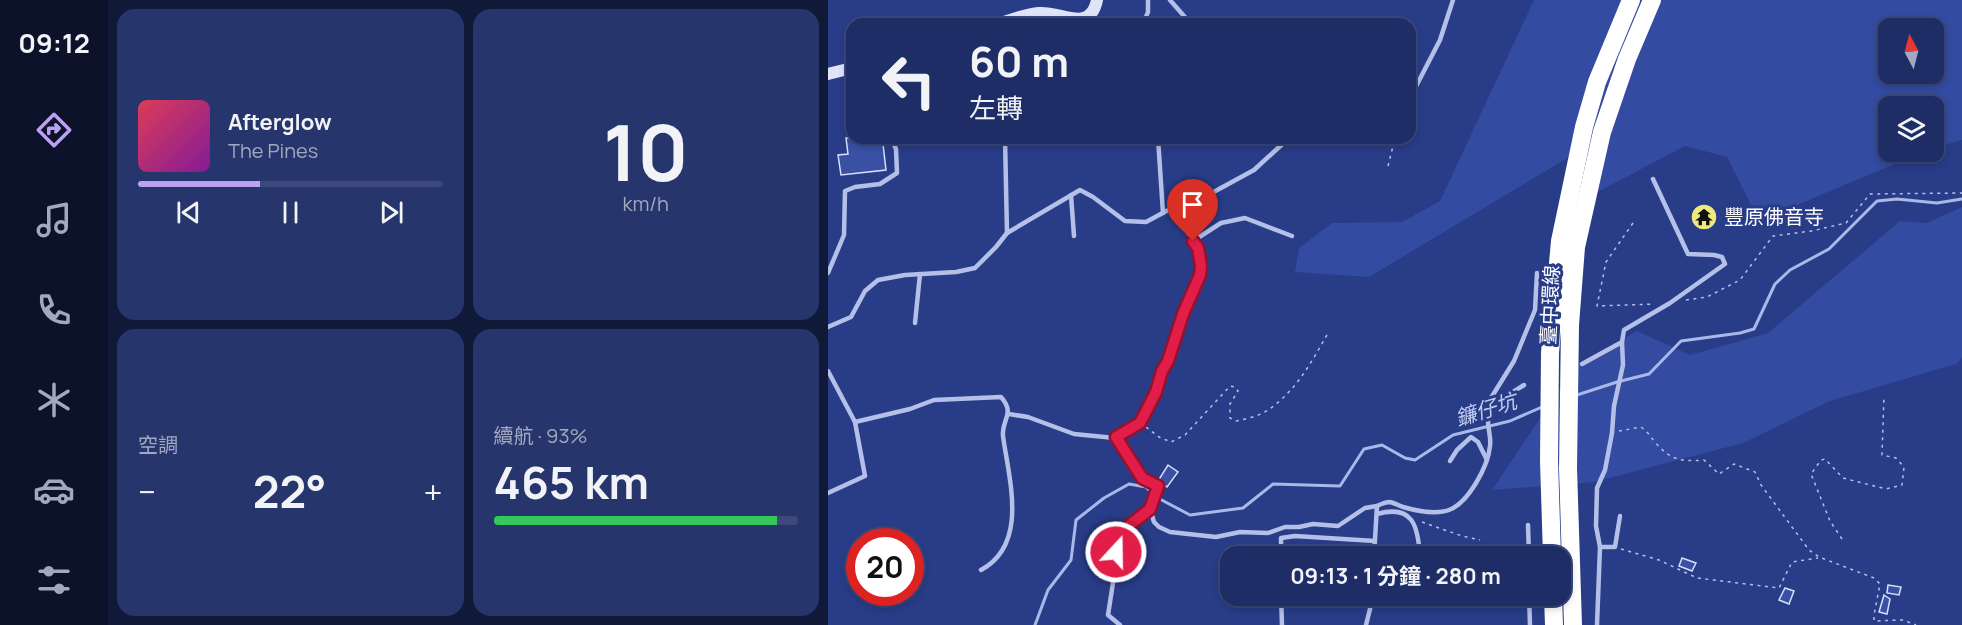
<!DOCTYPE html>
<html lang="zh-TW">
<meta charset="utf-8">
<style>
body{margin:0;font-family:Manrope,"Noto Sans TC",sans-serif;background:#26356c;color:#f1f3f6;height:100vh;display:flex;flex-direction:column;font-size:22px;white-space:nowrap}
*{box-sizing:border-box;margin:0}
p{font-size:20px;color:#a1a8bf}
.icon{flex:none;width:33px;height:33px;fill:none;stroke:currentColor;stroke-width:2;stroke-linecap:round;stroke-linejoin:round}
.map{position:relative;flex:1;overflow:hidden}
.panel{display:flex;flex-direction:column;gap:9px;padding:9px;background:#101938;width:720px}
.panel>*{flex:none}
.hud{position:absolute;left:18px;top:18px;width:570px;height:126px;border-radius:18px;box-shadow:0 3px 9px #0003,0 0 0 2px #3c497a;background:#1e2d66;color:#f1f3f6;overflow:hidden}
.needle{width:39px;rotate:353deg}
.tools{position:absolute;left:1050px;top:18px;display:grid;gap:12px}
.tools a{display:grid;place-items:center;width:66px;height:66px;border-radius:12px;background:#1e2d66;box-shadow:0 3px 9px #0003,0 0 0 2px #3c497a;font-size:30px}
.speed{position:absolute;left:18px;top:528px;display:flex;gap:12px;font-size:30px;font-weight:700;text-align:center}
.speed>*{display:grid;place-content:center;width:78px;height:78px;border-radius:50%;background:#1e2d66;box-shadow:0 3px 9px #0003,0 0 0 2px #3c497a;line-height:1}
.speed .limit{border:9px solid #d22;background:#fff;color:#111}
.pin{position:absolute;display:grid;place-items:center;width:51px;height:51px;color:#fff;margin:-62px -26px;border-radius:50% 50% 50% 0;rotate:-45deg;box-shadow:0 0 6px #0007}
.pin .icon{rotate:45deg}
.me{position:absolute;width:66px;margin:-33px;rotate:21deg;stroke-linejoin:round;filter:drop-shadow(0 0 4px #0008)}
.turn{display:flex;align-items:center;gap:21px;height:126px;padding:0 24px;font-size:27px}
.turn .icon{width:78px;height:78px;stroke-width:2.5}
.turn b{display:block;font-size:42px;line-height:51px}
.big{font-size:45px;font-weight:700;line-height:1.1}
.panel .tile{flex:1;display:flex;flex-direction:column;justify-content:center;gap:9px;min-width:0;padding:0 21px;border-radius:18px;background:#26356c}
.panel .dial{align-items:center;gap:0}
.dial b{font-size:78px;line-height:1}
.song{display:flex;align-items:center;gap:18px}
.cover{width:72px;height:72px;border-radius:9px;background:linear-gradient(135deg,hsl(350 70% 55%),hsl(290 70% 35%))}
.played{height:6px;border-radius:3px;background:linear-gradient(90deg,#bca0f2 40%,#3c497a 40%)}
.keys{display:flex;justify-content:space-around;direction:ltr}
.heat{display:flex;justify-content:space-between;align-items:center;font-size:33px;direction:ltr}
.charge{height:9px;border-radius:4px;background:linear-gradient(90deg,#34c759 93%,#3c497a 0)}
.panel .tiles{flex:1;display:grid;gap:9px;grid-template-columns:repeat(2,1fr)}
.trip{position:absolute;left:392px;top:546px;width:351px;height:60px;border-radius:18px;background:#1e2d66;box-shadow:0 3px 9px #0003,0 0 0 2px #3c497a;font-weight:700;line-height:60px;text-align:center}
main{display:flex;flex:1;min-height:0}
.menu{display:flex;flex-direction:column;width:108px;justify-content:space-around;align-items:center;background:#0c1229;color:#a1a8bf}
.menu .icon{width:42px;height:42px}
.menu .on{color:#bca0f2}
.menu b{font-size:27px;color:#f1f3f6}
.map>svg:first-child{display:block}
.green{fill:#334ba0;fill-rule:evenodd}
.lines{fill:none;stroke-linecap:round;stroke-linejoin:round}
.stream{stroke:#a9b8e9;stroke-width:3}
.building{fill:#3950a5;stroke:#d8dff7;stroke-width:1.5}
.path{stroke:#b5c0e9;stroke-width:1.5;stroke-dasharray:3 4.5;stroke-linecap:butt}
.lane{stroke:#b5c0e9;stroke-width:4.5}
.secondary{stroke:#dfe4f8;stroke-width:12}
.highway{stroke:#fff;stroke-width:18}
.route-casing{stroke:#92132f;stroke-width:15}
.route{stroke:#e11d48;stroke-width:10}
.labels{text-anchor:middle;stroke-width:6;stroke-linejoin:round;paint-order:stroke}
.poi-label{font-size:20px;fill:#fff;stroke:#283c88;text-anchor:start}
.street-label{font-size:20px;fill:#fff;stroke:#283c88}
.water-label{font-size:21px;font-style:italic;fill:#c0cbf0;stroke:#283c88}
</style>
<main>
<nav class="menu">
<b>09:12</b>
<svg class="icon on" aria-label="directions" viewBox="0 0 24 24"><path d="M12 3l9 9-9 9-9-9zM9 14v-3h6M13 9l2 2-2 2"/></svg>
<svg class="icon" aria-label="music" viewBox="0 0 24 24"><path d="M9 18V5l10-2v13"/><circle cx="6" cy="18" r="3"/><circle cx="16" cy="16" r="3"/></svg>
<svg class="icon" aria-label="phone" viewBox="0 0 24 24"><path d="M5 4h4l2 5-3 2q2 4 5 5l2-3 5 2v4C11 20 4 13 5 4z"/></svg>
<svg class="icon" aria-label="climate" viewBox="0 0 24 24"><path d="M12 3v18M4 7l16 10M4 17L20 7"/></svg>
<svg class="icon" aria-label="car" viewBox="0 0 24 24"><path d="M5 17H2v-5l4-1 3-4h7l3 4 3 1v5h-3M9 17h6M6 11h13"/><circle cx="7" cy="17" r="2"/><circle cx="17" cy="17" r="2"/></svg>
<svg class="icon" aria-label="filters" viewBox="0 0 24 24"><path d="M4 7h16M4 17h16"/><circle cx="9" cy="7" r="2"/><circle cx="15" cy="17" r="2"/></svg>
</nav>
<section class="panel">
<div class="tiles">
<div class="tile">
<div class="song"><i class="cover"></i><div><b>Afterglow</b><p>The Pines</p></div></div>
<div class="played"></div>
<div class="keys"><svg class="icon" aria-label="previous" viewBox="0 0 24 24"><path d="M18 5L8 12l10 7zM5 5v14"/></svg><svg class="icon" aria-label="pause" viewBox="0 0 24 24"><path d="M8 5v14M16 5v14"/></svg><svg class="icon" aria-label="next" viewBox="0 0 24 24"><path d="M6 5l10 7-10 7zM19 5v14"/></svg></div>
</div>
<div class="tile dial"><b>10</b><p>km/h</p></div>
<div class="tile"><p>空調</p>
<div class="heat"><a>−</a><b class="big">22°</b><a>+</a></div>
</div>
<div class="tile"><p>續航 · 93%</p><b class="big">465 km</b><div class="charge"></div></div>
</div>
</section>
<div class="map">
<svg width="1134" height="625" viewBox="0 0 1134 625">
<rect width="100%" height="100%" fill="#283c88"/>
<!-- green -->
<g class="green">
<path d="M706,0H1134V140L1106,148V106H1060V152H1095L931,221L899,157L857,146L762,196L746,154L541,277L467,272L471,248L504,223L574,222L612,201ZM1060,28H1106V74H1060Z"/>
<polygon points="1134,207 1134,358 1128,364 1002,401 915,443 766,482 664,490 746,367 809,331 862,355 940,333 1072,221 1099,223"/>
</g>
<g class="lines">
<!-- stream -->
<g class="stream">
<polyline points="749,395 789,382 821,374 853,341 912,333 926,329 947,284 962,270 1001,249 1049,201 1069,199 1109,203 1134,199"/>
<polyline points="207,625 220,590 243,560 248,520 276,498 301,484 318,487 328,497 362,515 415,508 445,484 512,486 536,449 554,445 577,458 587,460 625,435 682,421 714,407"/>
</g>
</g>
<!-- building -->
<g class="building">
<polygon points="18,138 59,138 61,144 55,144 58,170 13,175 10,155 20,154"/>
<polygon points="340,465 350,472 339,487 330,481"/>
<polygon points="854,558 868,563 864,571 851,566"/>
<polygon points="1060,585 1073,587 1071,595 1059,593"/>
<polygon points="957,588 966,591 961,604 951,600"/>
<polygon points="1056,595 1062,599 1059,614 1051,612"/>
</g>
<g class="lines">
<!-- path -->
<g class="path">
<polyline points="560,166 565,146 565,138"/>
<polyline points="805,223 778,262 769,306 826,304"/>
<polyline points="858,300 879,297 912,280 945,236 983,231 1018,223 1042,194 1134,193"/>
<path d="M318,427L331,437L343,442L357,435L402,386L407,387L410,391L402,404V418L408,421C417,419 427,417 435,413C466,395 483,363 500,333"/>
<path d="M791,431L813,427C819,431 822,436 826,441C842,460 852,462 876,460L891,474L906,464L927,472L933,485L981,550L991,557L1046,578L1052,584L1046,615V621L1075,620L1088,625"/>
<polyline points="594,522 634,536 652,540"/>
<polyline points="1014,539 1002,521 983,474 993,460 997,459 1015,478 1058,489 1074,485 1076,467 1068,458 1054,455 1056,396"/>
<polyline points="793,549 831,560 869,578 951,588 964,562 990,558"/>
</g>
<!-- lane -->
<g class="lane">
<polyline points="342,0 363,24"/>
<polyline points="315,24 320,12 320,0"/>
<polyline points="582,98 612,40 625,0"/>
<polyline points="330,138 335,213"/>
<polyline points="243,195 246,236"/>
<polyline points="179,233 252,190 265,197 297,221 318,222 344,208 371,200 426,170 461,138"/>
<polyline points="365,241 393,223 417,218 464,236"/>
<polyline points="0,273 16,235 17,191 27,187 52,184 69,173 68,149 63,138"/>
<polyline points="87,323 92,274"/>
<polyline points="0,327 23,317 37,291 50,280 77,275 128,272 147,268 168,247 179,233 177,138"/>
<polyline points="754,364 794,342 796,330 842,303 897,264 894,257 886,255 860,254 825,179"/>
<polyline points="0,371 27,422 37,476 0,493"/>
<polyline points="662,411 663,398 686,361 707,310 709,273"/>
<polyline points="181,414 200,417 246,434 287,438 312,423 328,392 335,371 340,361 355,314 372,275 373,266 370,248 344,208"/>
<path d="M27,422L82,409L106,400L173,397C188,414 173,420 175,436C181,480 201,544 153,570"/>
<polyline points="288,437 314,478 330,486 322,509 326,522 331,527 342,532 388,537 412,532 440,533 457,527 471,527 485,524 510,526 537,508 549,506"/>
<polyline points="622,461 629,450 643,437 650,442 659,460"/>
<path d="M549,514C585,504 590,526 592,556"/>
<polyline points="700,525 701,556"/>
<polyline points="772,547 787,547 792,516"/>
<polyline points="453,556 453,538 467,536 547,541"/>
<path d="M546,556L549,506C553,504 558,502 562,502C567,503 571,506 575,507C589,511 608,515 621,510C640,503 660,467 662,446C664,435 656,421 663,410C671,399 685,392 696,385"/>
<polyline points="453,596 454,625"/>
<polyline points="701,596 702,625"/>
<polyline points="292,625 280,615 287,570 289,535 322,509"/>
<polyline points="538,625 543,605 544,596"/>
<polyline points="769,625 772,547 768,526 769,488 777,470 784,433 786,406 795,365 794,342"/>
</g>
<!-- secondary -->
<g class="secondary">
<path d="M170,24C183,20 197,14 211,13C233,11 262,34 269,0"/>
<polyline points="0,74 24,68"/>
</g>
<!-- highway -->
<g class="highway">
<polyline points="724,556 721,461 722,353 732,241 756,127 769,82 803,0"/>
<polyline points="725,596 726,625"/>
<polyline points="745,625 740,468 742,325 748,247 774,132 799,59 824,0"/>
</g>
</g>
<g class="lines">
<defs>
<polyline id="route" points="288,552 289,535 322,509 330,486 314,478 288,437 312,423 328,392 334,371 340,361 355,314 372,275 373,266 370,248 365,241"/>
</defs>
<!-- route casing -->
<use href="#route" class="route-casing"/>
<!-- route -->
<use href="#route" class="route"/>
</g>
<!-- icons -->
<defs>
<symbol id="temple-disc" viewBox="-11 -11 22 22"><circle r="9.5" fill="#f0e97b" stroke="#283c88"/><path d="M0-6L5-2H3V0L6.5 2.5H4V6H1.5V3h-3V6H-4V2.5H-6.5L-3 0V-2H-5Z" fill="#111"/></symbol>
</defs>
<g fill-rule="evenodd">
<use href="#temple-disc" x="861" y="202" width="30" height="30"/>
</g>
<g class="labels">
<!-- poi labels -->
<g class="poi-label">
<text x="896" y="224">豐原佛音寺</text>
</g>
<!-- street labels -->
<g class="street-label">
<text transform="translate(722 305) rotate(-87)" y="7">臺中環線</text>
</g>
<!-- water labels -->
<g class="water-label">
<text transform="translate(658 410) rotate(-17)" y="7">鐮仔坑</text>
</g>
</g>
</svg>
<div class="tools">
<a><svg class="needle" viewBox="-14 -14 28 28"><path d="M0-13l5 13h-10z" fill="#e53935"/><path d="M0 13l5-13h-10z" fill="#a1a8bf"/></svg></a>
<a><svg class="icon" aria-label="layers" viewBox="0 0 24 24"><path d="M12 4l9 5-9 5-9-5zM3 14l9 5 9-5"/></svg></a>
</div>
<div class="speed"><div class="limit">20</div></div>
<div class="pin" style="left:365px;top:241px;background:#d93025"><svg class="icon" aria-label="arrive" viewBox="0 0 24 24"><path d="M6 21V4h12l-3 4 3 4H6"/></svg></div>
<svg class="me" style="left:288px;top:552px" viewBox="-20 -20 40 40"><circle r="17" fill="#e11d48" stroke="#fff" stroke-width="3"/><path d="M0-11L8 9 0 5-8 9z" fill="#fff"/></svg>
<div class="trip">09:13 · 1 分鐘 · 280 m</div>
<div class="hud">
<div class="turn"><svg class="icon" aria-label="left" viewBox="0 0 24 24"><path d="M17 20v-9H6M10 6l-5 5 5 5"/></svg><div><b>60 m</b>左轉</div></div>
</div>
</div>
</main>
